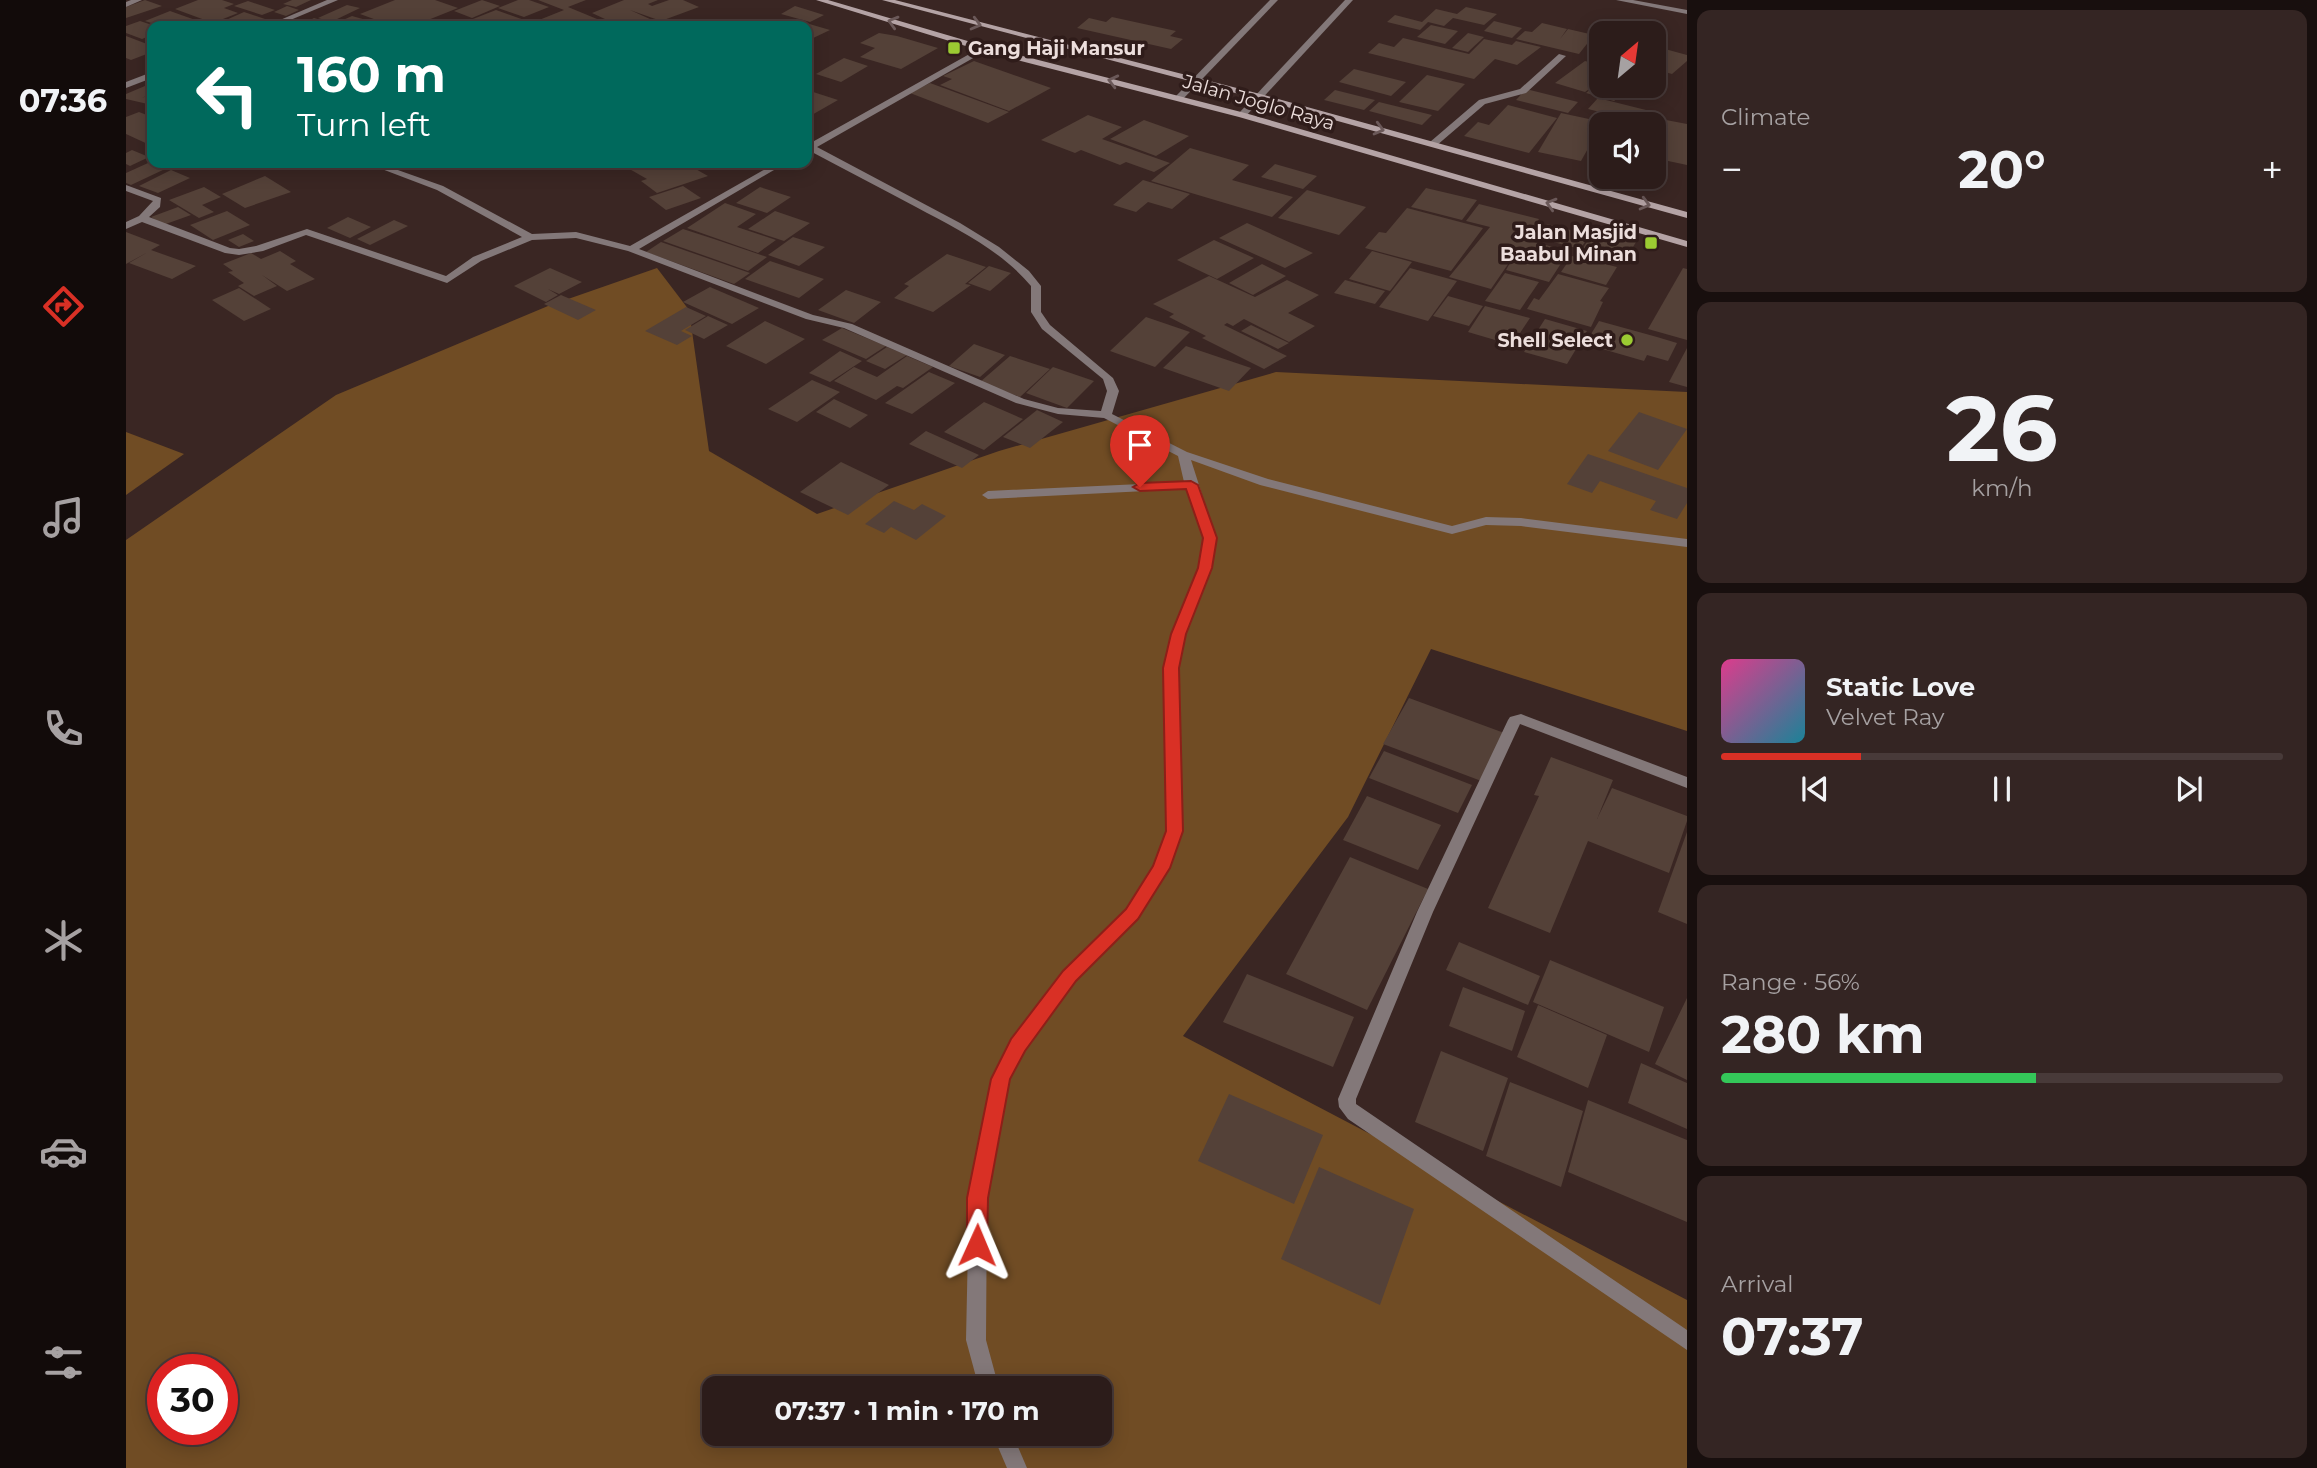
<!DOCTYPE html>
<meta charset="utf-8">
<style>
body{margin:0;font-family:Montserrat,sans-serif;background:#342523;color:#f1f3f6;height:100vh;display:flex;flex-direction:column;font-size:26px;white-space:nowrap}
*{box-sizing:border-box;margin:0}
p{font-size:23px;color:#a6a1a2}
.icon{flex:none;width:38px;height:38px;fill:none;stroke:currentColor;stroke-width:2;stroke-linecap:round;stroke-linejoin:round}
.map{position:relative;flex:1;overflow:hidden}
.drawer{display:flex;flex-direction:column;gap:10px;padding:10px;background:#180f0e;width:630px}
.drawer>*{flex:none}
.hud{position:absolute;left:21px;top:21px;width:665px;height:147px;border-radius:14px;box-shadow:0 4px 18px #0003,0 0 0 2px #483a39;background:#00695c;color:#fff;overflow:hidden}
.needle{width:46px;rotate:29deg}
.fabs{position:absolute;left:1463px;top:21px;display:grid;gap:14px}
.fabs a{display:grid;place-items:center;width:77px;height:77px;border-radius:14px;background:#2c1c1a;box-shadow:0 4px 18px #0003,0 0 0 2px #483a39;font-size:35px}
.speed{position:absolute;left:21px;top:1354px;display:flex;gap:14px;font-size:35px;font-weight:700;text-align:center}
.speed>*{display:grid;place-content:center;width:91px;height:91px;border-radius:50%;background:#2c1c1a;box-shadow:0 4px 18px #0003,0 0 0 2px #483a39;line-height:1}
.speed .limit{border:10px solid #d22;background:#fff;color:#111}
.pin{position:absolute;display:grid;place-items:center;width:60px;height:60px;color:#fff;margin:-72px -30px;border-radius:50% 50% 50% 0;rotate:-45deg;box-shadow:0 0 7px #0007}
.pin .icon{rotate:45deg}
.me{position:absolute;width:77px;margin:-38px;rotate:1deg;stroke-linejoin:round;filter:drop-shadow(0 0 5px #0008)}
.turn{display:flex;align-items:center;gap:24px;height:147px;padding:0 35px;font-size:32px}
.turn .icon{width:91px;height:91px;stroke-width:2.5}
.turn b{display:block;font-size:49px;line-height:60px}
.big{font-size:52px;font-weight:700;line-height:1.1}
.drawer .card{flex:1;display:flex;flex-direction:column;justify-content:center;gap:10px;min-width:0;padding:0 24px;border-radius:14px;background:#342523}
.drawer .dial{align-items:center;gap:0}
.dial b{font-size:91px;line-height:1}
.song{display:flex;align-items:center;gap:21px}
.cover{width:84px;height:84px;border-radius:10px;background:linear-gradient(135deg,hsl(330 70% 55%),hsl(190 70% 35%))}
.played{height:7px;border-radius:4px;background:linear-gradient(90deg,#d93025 25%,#483a39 25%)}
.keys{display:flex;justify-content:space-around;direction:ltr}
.heat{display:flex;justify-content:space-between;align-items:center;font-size:38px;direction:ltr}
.charge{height:10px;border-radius:5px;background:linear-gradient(90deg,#34c759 56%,#483a39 0)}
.trip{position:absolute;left:576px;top:1376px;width:410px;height:70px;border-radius:14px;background:#2c1c1a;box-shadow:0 4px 18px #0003,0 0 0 2px #483a39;font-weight:700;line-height:70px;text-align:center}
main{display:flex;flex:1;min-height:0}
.menu{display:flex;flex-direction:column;width:126px;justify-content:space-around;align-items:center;background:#120b0a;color:#a6a1a2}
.menu .icon{width:49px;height:49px}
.menu .active{color:#d93025}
.menu b{font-size:32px;color:#f1f3f6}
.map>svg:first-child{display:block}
.green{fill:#704c24;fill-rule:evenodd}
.building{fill:#544138}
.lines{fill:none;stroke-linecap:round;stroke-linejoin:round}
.minor{fill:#837879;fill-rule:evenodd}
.tertiary{fill:#837879;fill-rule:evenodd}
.secondary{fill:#b4a3a5;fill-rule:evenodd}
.oneway{stroke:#6b5959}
.route{fill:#d93025;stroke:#8d1f18;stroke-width:2}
.poi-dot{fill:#9bcb32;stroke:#2f1c1a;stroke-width:2.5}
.labels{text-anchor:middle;stroke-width:7;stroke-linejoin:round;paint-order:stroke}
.far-poi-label{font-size:19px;font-weight:bold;fill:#ecdedc;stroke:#2f1c1a;text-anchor:end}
.far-street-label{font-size:19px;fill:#ecdedc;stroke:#2f1c1a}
</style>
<main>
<nav class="menu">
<b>07:36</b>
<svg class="icon active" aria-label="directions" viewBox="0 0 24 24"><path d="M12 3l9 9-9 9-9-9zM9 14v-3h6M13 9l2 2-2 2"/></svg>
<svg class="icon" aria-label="music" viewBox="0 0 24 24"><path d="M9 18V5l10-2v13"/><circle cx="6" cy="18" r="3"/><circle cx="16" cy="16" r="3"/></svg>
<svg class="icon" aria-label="phone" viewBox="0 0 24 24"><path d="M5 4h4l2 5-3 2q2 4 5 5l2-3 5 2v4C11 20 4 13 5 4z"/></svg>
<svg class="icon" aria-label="climate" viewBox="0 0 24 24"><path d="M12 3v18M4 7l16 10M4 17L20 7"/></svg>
<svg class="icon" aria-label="car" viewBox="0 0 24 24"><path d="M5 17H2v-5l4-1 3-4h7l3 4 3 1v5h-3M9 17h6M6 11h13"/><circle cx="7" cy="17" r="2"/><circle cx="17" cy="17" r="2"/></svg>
<svg class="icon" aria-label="filters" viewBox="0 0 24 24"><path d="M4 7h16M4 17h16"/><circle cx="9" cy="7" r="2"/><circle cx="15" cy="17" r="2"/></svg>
</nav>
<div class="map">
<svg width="1561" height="1468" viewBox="0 0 1561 1468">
<rect width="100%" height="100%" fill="#3a2623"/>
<!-- green -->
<g class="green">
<path d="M531,268L563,310L583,451L691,514L873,451L1150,372L1561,392V731L1305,649L1222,817L1057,1036L1561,1300V1468H0V540L210,395L422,306ZM37,1370H96V1430H37ZM588,1388H973V1433H588Z"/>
<polygon points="0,432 58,454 0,495"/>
</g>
<!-- building -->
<g class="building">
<polygon points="19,0 36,6 0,18 0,7"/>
<polygon points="72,0 96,0 108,4 98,8 112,13 87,23 49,9"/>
<polygon points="166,0 185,0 170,7 157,4"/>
<polygon points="269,0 309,0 332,8 287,26 267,26 234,14"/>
<polygon points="356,0 374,6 346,18 328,11"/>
<polygon points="392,0 403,0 423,7 398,17 372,8"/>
<polygon points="412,0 460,0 442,7 488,26 431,26 413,20 438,10"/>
<polygon points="498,0 532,0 522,4 526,6 543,0 557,0 573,7 535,21 504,10 535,24 530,26 494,26 466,13"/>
<polygon points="122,1 149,10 136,15 108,6"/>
<polygon points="221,5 234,8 205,22 192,18"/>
<polygon points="161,6 173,10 160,16 148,12"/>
<polygon points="669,6 698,15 684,22 655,14"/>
<polygon points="1340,7 1371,14 1358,25 1327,18 1318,26 1302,22 1294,30 1261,22 1269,15 1296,22 1310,9 1331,14"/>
<polygon points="370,10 401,21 389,26 329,26"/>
<polygon points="44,11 75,22 64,26 35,26 19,21"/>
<polygon points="118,12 139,19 122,26 91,24"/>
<polygon points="226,16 258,25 174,25 188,18 208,24"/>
<polygon points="986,17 1050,31 1044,36 1057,39 1045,49 951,28 963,18 980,22"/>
<polygon points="14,21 26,25 26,35 16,39 0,33 0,26"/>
<polygon points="1368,21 1396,28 1386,38 1358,31"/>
<polygon points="680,23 704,30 681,41 681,26 674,26"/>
<polygon points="1416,23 1441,29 1434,39 1442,29 1468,35 1453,54 1390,39 1399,31 1406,32"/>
<polygon points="1305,25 1332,31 1319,44 1291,37"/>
<polygon points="753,33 771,36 812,48 775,69 734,57 749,48 734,43"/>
<polygon points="1342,33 1358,37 1342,52 1326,48"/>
<polygon points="0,36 21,44 26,42 26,52 5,60 0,58"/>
<polygon points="1277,38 1343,54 1358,39 1386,45 1390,41 1415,47 1391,65 1369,59 1348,79 1242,53 1253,43 1268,47"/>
<polygon points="1528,46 1561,55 1561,61 1546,74 1528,69"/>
<polygon points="718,58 742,66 715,82 690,74"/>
<polygon points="848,61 925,88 883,111 814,85 826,79 817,76"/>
<polygon points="1459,61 1475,65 1466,75 1475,80 1459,92 1429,83"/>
<polygon points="1228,69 1280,82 1265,96 1213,82"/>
<polygon points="1301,75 1339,84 1312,111 1273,102"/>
<polygon points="1475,81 1475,86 1507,86 1488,101 1460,93"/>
<polygon points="26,83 26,93 16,98 26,94 26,105 0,99 0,94"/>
<polygon points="804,83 883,112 862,123 784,93"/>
<polygon points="1400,89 1452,102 1442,113 1390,100"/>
<polygon points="681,90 712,100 684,116 681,115"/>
<polygon points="1209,90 1249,100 1238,110 1198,100"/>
<polygon points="1472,98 1520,110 1511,122 1518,124 1476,124 1481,115 1498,118 1462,109"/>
<polygon points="1253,102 1306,115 1296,125 1243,111"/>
<polygon points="1382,105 1431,118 1403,153 1338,136 1352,122 1363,125"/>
<polygon points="13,112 26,117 26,146 0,134 0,117"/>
<polygon points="1435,113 1477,122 1455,161 1412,152"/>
<polygon points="962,115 996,127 976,139 1044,163 1028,172 1000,162 994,165 955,150 949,153 915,140"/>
<polygon points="1018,120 1063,136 1030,156 984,139"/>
<polygon points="1540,120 1561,124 1561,165 1528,158 1528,145"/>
<polygon points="1064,148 1123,165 1106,180 1167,197 1146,217 1025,181"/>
<polygon points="6,150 23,157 4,166 0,164 0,153"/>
<polygon points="22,163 39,169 5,185 0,183 0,173"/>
<polygon points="493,163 559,163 582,176 531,193 515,181 521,179"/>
<polygon points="1149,164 1191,176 1177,189 1135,177"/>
<polygon points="45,170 64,178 32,193 13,186"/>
<polygon points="139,176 165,192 119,208 96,194"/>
<polygon points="1017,180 1064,194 1046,209 1022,202 1010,212 987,205"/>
<polygon points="557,186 575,198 540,210 523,197"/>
<polygon points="78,187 95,197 76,205 88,212 73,218 43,200"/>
<polygon points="634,187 665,197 641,213 610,203"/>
<polygon points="1300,188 1351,200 1336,220 1285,207"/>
<polygon points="1181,190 1240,207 1213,235 1152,218"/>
<polygon points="599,203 630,214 611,227 650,240 632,253 561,228"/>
<polygon points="1353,204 1413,219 1400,240 1443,251 1423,282 1380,270 1389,254 1365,289 1323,277 1364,227 1340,221"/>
<polygon points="52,207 65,215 37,225 25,217"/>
<polygon points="1281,208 1357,228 1325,271 1239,248 1253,232 1260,233"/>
<polygon points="101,211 124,225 87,240 64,225"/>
<polygon points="649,211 684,223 658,241 622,229"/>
<polygon points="222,217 245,227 224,238 201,228"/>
<polygon points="268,220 282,226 244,245 231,239"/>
<polygon points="1121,223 1187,253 1159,268 1093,238"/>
<polygon points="1421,224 1464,235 1454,249 1412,238"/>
<polygon points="557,229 588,239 641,257 622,271 537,241"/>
<polygon points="0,232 34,245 25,250 70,266 46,279 3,263 22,252 0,264"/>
<polygon points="1467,232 1510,242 1497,264 1454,253"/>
<polygon points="117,234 128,241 113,247 102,240"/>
<polygon points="667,237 699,247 673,266 642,255"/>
<polygon points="1088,240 1128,258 1091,279 1051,260"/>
<polygon points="535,242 624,273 608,284 520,252"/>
<polygon points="154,251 170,261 164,264 189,279 161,291 136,275 151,286 128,296 112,286 118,283 102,272 107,271 97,264 125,253 135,259"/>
<polygon points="1246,251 1286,262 1264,291 1223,279"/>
<polygon points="821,254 860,267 839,284 845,285 807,312 768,298 783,286 778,284"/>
<polygon points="1446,256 1491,267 1480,285 1435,272"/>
<polygon points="644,261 698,279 673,298 619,279"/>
<polygon points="1136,264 1160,276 1127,295 1103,283"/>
<polygon points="863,266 885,273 864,291 842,283"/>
<polygon points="424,268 456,282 433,294 422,289 432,295 420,302 388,286"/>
<polygon points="1284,268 1331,281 1302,321 1253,307"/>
<polygon points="1557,268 1561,269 1561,340 1522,329"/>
<polygon points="1379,273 1413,282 1394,310 1359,301"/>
<polygon points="1432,274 1483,288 1474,301 1477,302 1465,327 1401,309 1408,298 1413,300"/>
<polygon points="1083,276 1129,297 1161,280 1193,295 1162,313 1189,326 1163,342 1118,319 1107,326 1101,323 1098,325 1161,356 1138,369 1076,338 1080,336 1043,317 1048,314 1027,304"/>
<polygon points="1219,280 1259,291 1249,304 1208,293"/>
<polygon points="584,287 633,308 606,324 557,302"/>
<polygon points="113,288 145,309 118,321 86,300"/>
<polygon points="720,290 755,302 728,323 692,310"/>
<polygon points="435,295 470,310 452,320 418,304"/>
<polygon points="1322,296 1357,306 1343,326 1307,316"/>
<polygon points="1359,306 1404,318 1386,345 1342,332"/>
<polygon points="560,307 580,316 555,331 566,336 551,345 519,331"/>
<polygon points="582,316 602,325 578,339 559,330"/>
<polygon points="1020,317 1064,332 1029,367 984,351"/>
<polygon points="1419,319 1461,331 1441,364 1398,352"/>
<polygon points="639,321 679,339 640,364 600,346"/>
<polygon points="1473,321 1531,337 1551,343 1542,361 1521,355 1518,361 1459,344"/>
<polygon points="1125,325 1163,343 1152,349 1115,331"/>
<polygon points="716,328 760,346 740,359 696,340"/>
<polygon points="848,344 879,355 854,377 823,366"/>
<polygon points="1060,346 1125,368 1103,391 1037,368"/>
<polygon points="761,347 781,355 759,369 740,361"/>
<polygon points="1561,348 1561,387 1543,382"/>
<polygon points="714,351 736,361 704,382 683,373"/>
<polygon points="781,356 807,367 777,388 771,386 750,400 708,381 728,367 751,377"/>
<polygon points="884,356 924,369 894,397 854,382"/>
<polygon points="927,367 968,381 941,408 900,393"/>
<polygon points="803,372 829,383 786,414 759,403"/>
<polygon points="686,380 714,392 671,422 642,409"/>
<polygon points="708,399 742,415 724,428 690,412"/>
<polygon points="858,402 897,419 858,450 818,432"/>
<polygon points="911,410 937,422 904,448 877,437"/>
<polygon points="1513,412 1561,429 1532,470 1482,451"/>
<polygon points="800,431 853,455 836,468 783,444"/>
<polygon points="1462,454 1561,488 1561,503 1551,519 1524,510 1530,501 1474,481 1466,493 1441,484"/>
<polygon points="715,462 763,485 722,515 674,492"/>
<polygon points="768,501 788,510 796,504 820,516 790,540 765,527 758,533 739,524"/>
<polygon points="1283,698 1381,734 1358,782 1257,744"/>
<polygon points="1258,751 1346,785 1332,813 1243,778"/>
<polygon points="1425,757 1487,780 1471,819 1486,788 1561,816 1561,821 1543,873 1462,841 1424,933 1362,908 1413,796 1408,795"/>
<polygon points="1241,796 1315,825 1292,870 1217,840"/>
<polygon points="1561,832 1561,924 1532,912"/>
<polygon points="1224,857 1302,889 1241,1010 1160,974"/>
<polygon points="1333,942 1414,976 1402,1005 1320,970"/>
<polygon points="1424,960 1538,1007 1523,1052 1407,1002"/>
<polygon points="1121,974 1228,1017 1207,1067 1097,1022"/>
<polygon points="1337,987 1399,1011 1386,1051 1323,1026"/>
<polygon points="1561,998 1561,1080 1529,1064"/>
<polygon points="1412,1005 1481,1035 1462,1088 1391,1057"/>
<polygon points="1315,1051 1382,1078 1357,1151 1289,1122"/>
<polygon points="1515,1063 1561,1083 1561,1129 1502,1103"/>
<polygon points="1384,1082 1457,1111 1435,1187 1360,1156"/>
<polygon points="1103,1094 1197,1135 1168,1204 1072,1161"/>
<polygon points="1462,1100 1561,1140 1561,1222 1442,1172"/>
<polygon points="1193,1167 1288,1209 1254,1305 1155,1259"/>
</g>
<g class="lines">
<!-- minor -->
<g class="minor">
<polygon points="5,0 16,0 0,7 0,2"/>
<polygon points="1144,0 1152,0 1056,100 1050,100 1050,96"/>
<polygon points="1219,0 1227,0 1119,117 1113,117 1113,113"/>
<polygon points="1490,0 1507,0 1561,10 1561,14"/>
<path d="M856,47L863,49L691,147L834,223L873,247L903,271L915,286V312L924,325L987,378L993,391L986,414L1061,452L1142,479L1326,526L1360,517L1395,518L1561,539V547L1395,526L1360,525L1326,534L1134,485L1065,460L1090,538L1085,568L1060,633L1052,668L1055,831L1043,868L1011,918L949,981L898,1050L883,1079L861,1198L860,1340L873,1388H853L840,1340L843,1198L867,1079L886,1040L937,971L1001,910L1028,867L1041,831L1038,668L1046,633L1073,568L1078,538L1060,489L862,499L856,495L862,491L1058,482L1052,456L978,418L932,414L890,403L718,328L680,319L502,251L450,238L406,240L355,261L321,283L180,235L137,251L113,255L99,253L16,222L0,229V222L13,216L27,201L0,191V185L35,198L34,207L23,217L104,248L113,249L130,246L181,229L320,276L347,257L396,237L311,190L240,163H252L317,186L406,234L450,232L504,246L650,163H660L513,249L687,315L726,324L898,399L932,408L975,411L981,391L977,379L916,329L905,312V286C875,250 831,229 790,207C755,188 719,170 684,151L681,152V145Z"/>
<polygon points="1433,54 1440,56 1400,93 1359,104 1310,146 1304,146 1304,142 1353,100 1394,89"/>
<polygon points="1395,714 1561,777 1561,788 1394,724 1307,912 1230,1099 1230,1104 1561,1330 1561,1350 1222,1119 1213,1107 1212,1099 1291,912 1382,720 1384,717"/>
<polygon points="866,1433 886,1433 901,1468 881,1468"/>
</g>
<!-- tertiary -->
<g class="tertiary">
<polygon points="201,0 212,0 150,26 140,26"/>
<polygon points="26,72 26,78 0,88 0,82"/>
</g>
<!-- secondary -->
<g class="secondary">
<polygon points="690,0 702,0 862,47 1119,113 1561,241 1561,247 1113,117 856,51"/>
<polygon points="756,0 769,0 1138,95 1561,212 1561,218 1132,99"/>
</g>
</g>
<!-- one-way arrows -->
<defs><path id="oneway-chevron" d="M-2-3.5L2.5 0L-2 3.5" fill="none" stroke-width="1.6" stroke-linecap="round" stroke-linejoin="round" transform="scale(1.75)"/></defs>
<g class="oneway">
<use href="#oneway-chevron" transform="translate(767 22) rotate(-164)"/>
<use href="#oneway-chevron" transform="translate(850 24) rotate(15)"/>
<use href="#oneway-chevron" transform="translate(987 81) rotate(-166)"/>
<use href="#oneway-chevron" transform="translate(1253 129) rotate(15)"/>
<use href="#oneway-chevron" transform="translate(1425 204) rotate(-164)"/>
<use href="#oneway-chevron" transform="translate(1519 204) rotate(15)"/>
</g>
<!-- route -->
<polygon class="route" points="1065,481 1072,485 1091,538 1086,568 1060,634 1053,668 1057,831 1044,868 1012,919 950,981 899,1051 884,1079 862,1198 861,1245 858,1252 851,1255 844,1252 841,1245 841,1198 865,1079 885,1039 937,971 1000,909 1027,866 1040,831 1037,668 1045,634 1072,568 1077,538 1060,489 1014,491 1007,487 1014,483"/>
<!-- markers -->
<g class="poi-dot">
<rect x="821" y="41" width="14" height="14" rx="3.5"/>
<rect x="1518" y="236" width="14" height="14" rx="3.5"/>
<circle cx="1501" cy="340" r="7"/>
</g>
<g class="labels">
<!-- far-poi labels -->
<g class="far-poi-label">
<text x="842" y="55" text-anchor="start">Gang Haji Mansur</text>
<text x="1511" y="239">Jalan Masjid<tspan x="1511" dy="22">Baabul Minan</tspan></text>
<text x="1487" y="347">Shell Select</text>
</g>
<!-- far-street labels -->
<g class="far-street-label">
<text transform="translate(1133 102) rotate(16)" y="7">Jalan Joglo Raya</text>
</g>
</g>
</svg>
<div class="fabs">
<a><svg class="needle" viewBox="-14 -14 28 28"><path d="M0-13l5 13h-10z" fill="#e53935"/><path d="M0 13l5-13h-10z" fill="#a6a1a2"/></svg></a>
<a><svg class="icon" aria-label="sound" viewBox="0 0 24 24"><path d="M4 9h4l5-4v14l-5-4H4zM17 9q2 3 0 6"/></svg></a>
</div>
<div class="speed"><div class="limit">30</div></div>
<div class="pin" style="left:1014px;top:487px;background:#d93025"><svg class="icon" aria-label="arrive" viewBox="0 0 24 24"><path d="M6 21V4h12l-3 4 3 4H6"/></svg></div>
<svg class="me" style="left:851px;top:1245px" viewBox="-20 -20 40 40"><path d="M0-17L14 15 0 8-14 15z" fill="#d93025" stroke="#fff" stroke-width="4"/></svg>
<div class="trip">07:37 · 1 min · 170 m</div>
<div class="hud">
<div class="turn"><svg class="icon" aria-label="left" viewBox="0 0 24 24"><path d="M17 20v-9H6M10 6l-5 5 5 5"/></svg><div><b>160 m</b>Turn left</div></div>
</div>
</div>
<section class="drawer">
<div class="card"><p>Climate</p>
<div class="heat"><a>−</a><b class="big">20°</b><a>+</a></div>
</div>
<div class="card dial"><b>26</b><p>km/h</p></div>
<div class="card">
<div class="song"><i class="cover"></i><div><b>Static Love</b><p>Velvet Ray</p></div></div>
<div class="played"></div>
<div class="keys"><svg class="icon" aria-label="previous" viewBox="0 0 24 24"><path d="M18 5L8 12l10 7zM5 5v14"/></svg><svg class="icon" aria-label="pause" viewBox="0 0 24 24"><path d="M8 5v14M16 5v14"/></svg><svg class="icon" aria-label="next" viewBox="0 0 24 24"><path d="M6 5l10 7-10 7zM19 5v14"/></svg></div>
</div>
<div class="card"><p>Range · 56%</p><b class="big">280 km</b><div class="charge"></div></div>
<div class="card"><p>Arrival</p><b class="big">07:37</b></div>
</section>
</main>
